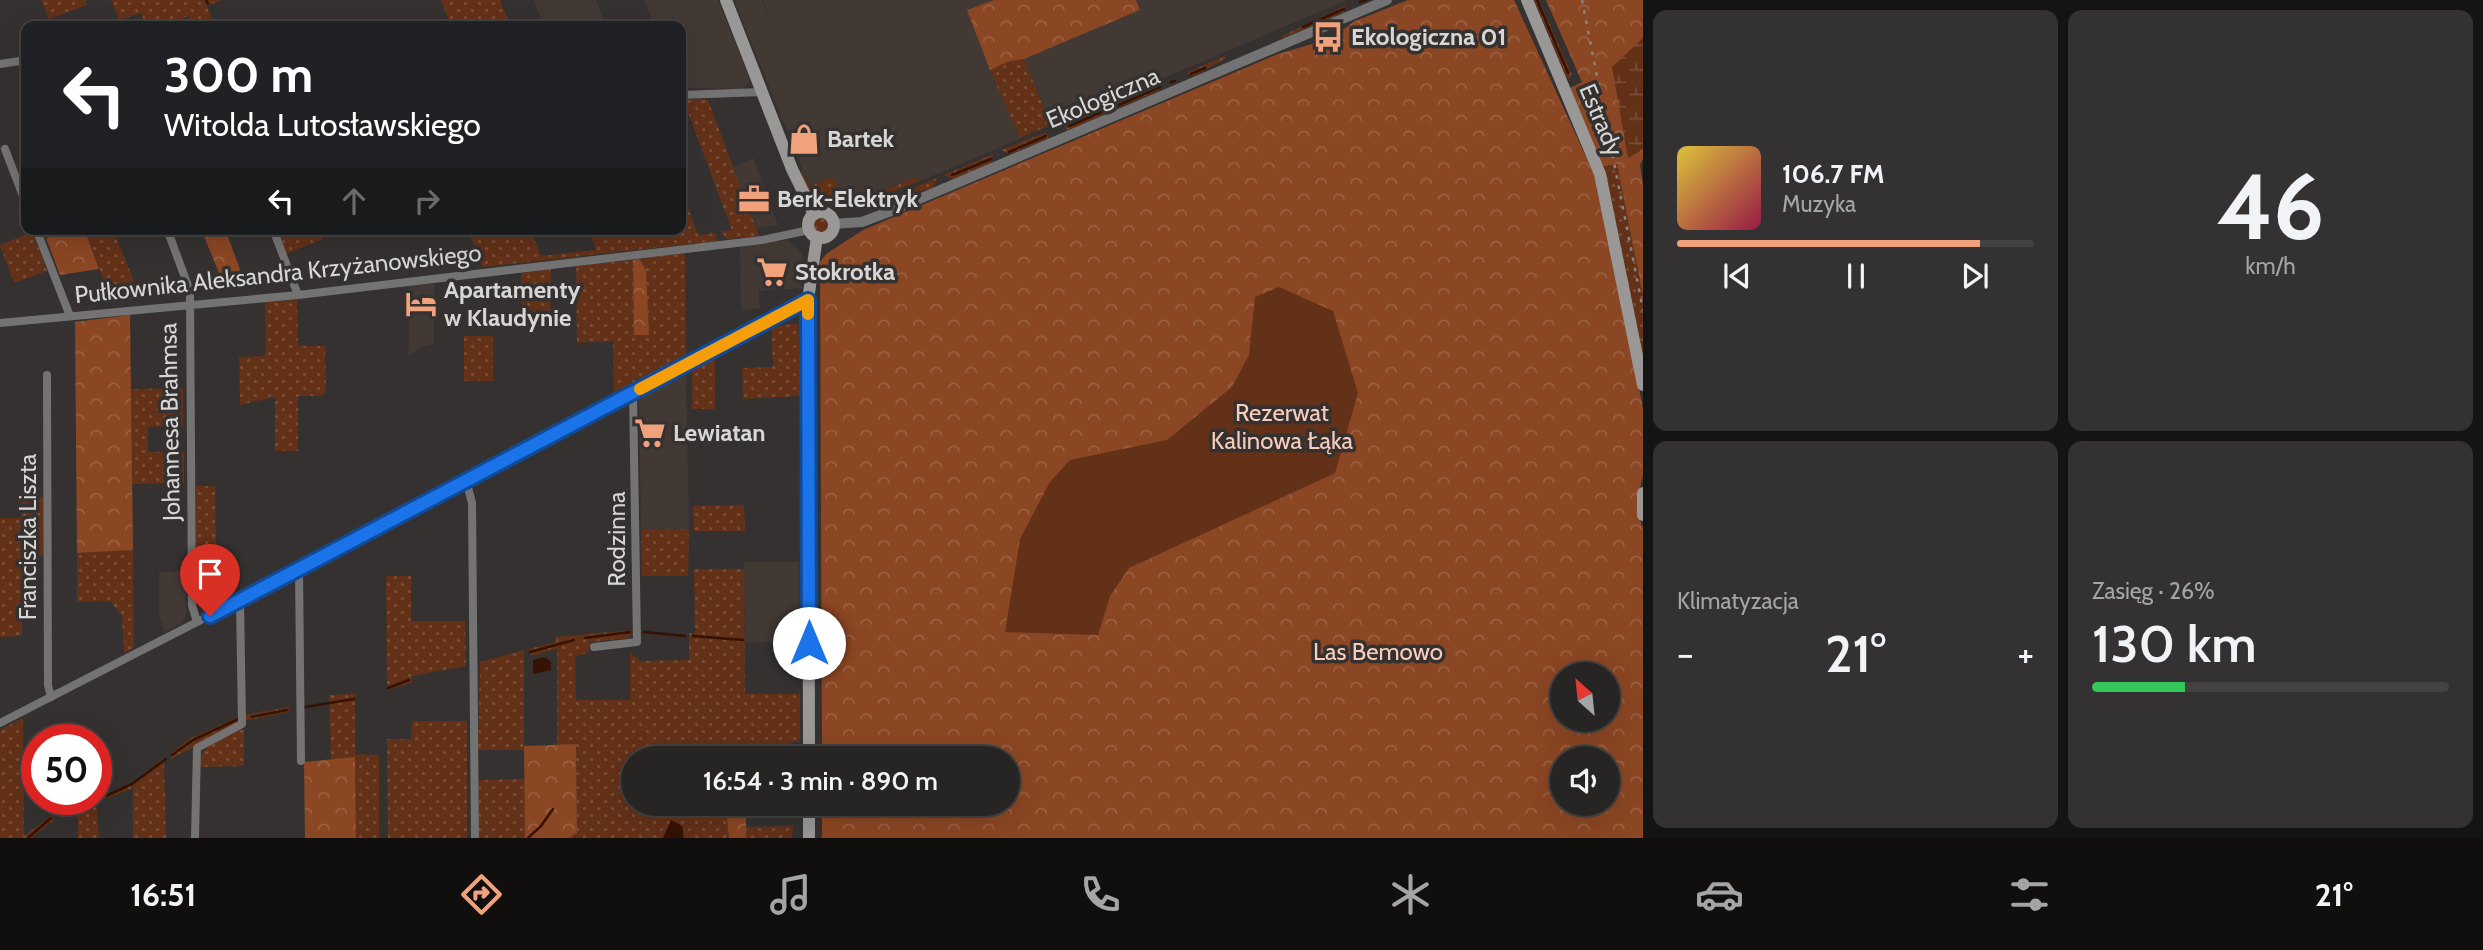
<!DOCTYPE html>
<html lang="pl">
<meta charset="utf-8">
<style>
body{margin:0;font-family:Cabin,sans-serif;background:#333131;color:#f1f3f6;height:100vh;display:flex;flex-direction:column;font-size:26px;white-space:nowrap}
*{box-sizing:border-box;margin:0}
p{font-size:23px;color:#a4a5a6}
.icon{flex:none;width:38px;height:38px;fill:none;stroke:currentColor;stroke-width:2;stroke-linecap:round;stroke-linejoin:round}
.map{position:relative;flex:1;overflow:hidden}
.drawer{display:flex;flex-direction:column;gap:10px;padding:10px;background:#151414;width:840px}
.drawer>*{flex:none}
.guide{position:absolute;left:21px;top:21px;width:665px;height:214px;border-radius:14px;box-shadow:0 7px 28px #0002,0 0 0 2px #434241;background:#202124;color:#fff;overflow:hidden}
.needle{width:46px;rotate:333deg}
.tools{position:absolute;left:1550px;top:662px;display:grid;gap:14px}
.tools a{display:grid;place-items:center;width:70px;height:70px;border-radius:50%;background:#272524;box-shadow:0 7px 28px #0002,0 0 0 2px #434241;font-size:35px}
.speed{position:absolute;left:21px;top:724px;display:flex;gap:14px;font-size:35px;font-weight:700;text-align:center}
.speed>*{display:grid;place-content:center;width:91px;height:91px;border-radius:50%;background:#272524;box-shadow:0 7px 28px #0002,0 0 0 2px #434241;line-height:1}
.speed .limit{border:10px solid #d22;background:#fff;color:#111}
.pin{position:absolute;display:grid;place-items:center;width:60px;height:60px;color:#fff;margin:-72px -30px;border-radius:50% 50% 50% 0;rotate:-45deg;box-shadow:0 0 7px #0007}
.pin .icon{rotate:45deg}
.me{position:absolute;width:77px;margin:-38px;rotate:0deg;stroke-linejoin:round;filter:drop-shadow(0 0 5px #0008)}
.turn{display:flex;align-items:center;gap:24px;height:147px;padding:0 28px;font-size:32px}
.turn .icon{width:91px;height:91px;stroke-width:2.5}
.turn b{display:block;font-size:49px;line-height:60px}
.lanes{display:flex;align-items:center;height:66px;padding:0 28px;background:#0003;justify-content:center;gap:35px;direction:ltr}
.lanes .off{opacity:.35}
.big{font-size:52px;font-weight:600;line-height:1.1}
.drawer .widget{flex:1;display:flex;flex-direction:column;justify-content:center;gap:10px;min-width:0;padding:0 24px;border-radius:14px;background:#333131}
.drawer .dial{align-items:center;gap:0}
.dial b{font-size:91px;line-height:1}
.song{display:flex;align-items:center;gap:21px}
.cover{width:84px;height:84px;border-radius:10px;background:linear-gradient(135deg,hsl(50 70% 55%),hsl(340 70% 35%))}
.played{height:7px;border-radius:4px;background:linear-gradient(90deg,#f1a17c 85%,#434241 85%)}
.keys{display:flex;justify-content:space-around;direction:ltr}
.heat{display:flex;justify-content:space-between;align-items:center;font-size:38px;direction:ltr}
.charge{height:10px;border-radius:5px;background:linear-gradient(90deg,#34c759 26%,#434241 0)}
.drawer .tiles{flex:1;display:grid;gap:10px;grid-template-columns:repeat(2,1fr)}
.trip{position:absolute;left:621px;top:746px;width:399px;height:70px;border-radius:35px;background:#272524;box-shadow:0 7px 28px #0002,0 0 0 2px #434241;font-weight:600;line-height:70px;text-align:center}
.dock{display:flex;height:112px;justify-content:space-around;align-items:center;background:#100f0e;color:#a4a5a6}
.dock .icon{width:49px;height:49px}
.dock .current{color:#f1a17c}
.dock b{font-size:32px;color:#f1f3f6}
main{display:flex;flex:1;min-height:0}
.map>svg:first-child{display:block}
.built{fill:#423935}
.grass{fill:url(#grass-dots)}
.forest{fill:url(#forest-crowns);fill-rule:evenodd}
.wetland{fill:url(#wetland-marsh)}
.park{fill:#633118}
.water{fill:#351201}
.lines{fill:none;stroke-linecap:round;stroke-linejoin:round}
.stream{stroke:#351201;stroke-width:2.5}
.minor{stroke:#747373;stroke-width:8}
.tertiary{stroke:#747373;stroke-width:10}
.secondary{stroke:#9a9897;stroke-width:12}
.rail{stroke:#888685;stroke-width:2.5;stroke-dasharray:3.5 7;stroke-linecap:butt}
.route-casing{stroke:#114b97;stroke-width:18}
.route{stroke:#1a73e8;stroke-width:12}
.slow{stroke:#f59e0b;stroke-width:12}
.labels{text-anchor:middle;stroke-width:7;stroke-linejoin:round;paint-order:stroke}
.poi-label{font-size:24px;font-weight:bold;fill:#d7d6d5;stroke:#343130;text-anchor:start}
.street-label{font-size:24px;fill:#d7d6d5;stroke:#343130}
.park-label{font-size:24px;fill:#f8cebb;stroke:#343130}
</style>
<main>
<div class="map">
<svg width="1643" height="838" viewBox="0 0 1643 838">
<defs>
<pattern id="grass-dots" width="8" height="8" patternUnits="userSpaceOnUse" patternTransform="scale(1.75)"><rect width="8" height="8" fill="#633118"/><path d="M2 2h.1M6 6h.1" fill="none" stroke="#794e39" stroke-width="1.8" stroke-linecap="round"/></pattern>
<pattern id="forest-crowns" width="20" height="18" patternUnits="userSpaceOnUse" patternTransform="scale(1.75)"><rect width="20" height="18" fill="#8b4623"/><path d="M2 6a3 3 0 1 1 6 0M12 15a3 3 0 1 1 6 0" fill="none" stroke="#9b6042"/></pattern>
<pattern id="wetland-marsh" width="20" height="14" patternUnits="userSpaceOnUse" patternTransform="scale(1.75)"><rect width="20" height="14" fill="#633118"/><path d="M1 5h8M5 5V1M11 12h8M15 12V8" fill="none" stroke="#794e39"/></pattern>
</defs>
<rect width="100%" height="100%" fill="#343130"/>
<!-- built -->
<g class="built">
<polygon points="534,0 596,0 606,26 544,26"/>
<polygon points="644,0 718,0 750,80 744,89 681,88 681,26 654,26"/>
<polygon points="734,0 762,0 774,27 763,0 994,0 968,11 1020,139 923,180 913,178 871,196 842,199 833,177 809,185"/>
<polygon points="1136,0 1347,0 1051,126 1024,59 1140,10"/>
<polygon points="753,158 778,225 756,228 733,167"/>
<polygon points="787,240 802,254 802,288 759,291 760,308 741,311 740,247"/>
<polygon points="434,283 434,344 426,345 409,355 409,286"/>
<polygon points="686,372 689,529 641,530 639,396"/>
<polygon points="744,562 799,562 800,642 745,642"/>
<polygon points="185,571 186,616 180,624 164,632 159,615 159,572"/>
</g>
<!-- grass -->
<g class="grass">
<polygon points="41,0 85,0 87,5 49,19"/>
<polygon points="111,0 222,0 207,6 215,26 193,26 188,16 163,26 146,26 141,13 119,20"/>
<polygon points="441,0 500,0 510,26 451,26"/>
<polygon points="1534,0 1539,0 1572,75 1570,79 1566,77"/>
<polygon points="1346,5 1344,12 1283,38 1282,36"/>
<polygon points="1225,56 1226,58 1194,76 1186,73"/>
<polygon points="1024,59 1051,125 1020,138 990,70 1007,62"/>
<polygon points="1161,83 1158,91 1120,107 1114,103"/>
<polygon points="683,99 708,100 759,236 727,239 721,232 732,230"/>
<polygon points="1106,107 1105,114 1068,130 1063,125"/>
<polygon points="1046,132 1049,138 1010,154 1001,150"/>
<polygon points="993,154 991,163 953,179 944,175"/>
<polygon points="1617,163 1643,296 1643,362 1603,166"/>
<polygon points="802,170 809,186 833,177 843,198 871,196 913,178 922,180 846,211 816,193 812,196 803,180"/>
<polygon points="937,179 933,188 885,200 937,178"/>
<polygon points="681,188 698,235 715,233 717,241 483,267 467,229 530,229 541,256 596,250 589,229 681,229"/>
<circle cx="821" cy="224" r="8"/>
<polygon points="84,229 127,229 115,234 141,299 112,302"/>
<polygon points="277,229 319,229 323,239 286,254"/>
<polygon points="33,232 47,271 14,283 0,245"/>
<polygon points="685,253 686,357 614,396 613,341 577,343 576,266 633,260 634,335 648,335 646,270 639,259"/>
<polygon points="551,269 550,326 521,327 521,273"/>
<polygon points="297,300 298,346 325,346 326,392 322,396 298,396 298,451 275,451 275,397 240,405 239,357 263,356 266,353 265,302"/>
<polygon points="798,323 801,396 743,399 742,368 773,367 771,327"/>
<rect x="464" y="336" width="29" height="45"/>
<polygon points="715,356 715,409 692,409 692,369"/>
<polygon points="183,388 183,426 148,427 148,452 184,452 184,483 132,484 131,389"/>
<polygon points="196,486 215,486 216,554 196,553"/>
<polygon points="44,497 45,555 22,557 22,636 0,637 0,518 21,518 21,498"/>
<polygon points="744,505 745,531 694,531 693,506"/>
<polygon points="689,529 688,576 642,576 641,530"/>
<polygon points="133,550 134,648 124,653 122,616 110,601 77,602 77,553"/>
<path d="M694,569H744L745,694H800V742H791V758H634V803H746C728,812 727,818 729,838H568L577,833L576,744L557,745V649L531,656L529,649L556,642V637L633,630L629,638L590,642L588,653L575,656L576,700H630V653L641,661L689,660V633H695Z"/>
<polygon points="386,576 411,576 411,621 465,621 466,666 412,676 411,683 387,690"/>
<polygon points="524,650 524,750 478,750 480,662"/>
<polygon points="355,694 355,754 379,755 379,838 356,838 355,757 331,760 329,695"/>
<polygon points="289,707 289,712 244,721 244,715"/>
<polygon points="238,717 238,723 171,759 171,753 189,739"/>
<polygon points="23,718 24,836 52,815 53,821 31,838 0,838 0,730"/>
<polygon points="412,721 467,721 467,838 388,838 387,739 411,739"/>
<path d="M244,729V766L199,767C199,744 224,735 244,729Z"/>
<polygon points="164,758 166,838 133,838 133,788 105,799 105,795 134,782"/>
<polygon points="525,779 525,838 479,838 479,780"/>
<polygon points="96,797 99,838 78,838 78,802 96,800"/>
<polygon points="793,826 792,838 746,838 746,827"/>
</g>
<!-- forest -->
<g class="forest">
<polygon points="994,0 1136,0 1140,10 1024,59 1007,62 990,70 967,10"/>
<path d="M1408,0H1514L1598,183L1643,408V476L1638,496V515L1643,528V838H822V803H1008V758H822L820,262L826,254L863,230L1278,54L1312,44L1338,33L1355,21ZM1256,325L1325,473L1250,338ZM1563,674H1608V719H1563ZM1563,758H1608V803H1563Z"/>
<polygon points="1546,0 1643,0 1643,159 1640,165 1643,184 1643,296 1617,164 1603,166 1570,88 1582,82"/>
<polygon points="84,229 99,269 60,275 46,238"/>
<polygon points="201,229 225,229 247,288 226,290"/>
<polygon points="639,259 646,270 649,335 634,335 633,260"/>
<polygon points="130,315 133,550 77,553 75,322"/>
<polygon points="576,744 577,833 568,838 525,838 524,746"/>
<polygon points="355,757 356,838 305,838 304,762"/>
<polygon points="746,804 746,838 729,838 727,819 733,809"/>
</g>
<!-- wetland -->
<polygon class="wetland" points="1643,38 1643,149 1628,158 1612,67"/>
<!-- park -->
<polygon class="park" points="1279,287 1333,311 1358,393 1335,473 1129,568 1110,596 1098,635 1005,632 1020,539 1050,482 1070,460 1167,440 1232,387 1249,355 1255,297"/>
<!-- water -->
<g class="water">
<polygon points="544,657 551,662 551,670 533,674 533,660"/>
<polygon points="671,820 682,826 684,838 663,838"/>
</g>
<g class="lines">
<!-- stream -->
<g class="stream">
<polyline points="206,0 208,4"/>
<polyline points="1537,0 1568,73"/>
<polyline points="1360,2 1366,0"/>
<polyline points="1303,27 1344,9"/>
<polyline points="1191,74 1205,68"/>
<polyline points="1171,82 1175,81"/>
<polyline points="1119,105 1160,87"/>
<polyline points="1069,126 1104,111"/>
<polyline points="1009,152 1046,136"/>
<polyline points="952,175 991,159"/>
<polyline points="644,632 685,636"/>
<polyline points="693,636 743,640"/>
<polyline points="585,638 630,632"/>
<polyline points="530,652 574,640"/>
<polyline points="388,688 409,680"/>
<polyline points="305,707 354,699"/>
<polyline points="252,717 287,710"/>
<polyline points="172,755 193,740 238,719"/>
<polyline points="106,796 132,784 166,759"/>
<polyline points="96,798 97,798"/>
<polyline points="60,811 92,800"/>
<polyline points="28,838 51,818"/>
<polyline points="528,838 541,826 553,809"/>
</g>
<!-- minor -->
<g class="minor">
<polyline points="0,64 26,60"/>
<polyline points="681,95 762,92"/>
<polyline points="5,149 26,204"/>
<polyline points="36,229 70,316"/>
<polyline points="167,229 190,291 192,605 197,622"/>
<polyline points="273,229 298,295"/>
<polyline points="0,323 298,295 762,240 809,230"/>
<polyline points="47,375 48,685 51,697"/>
<polyline points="466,480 472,503 475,838"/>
<polyline points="299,569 301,761"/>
<polyline points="594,647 637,642 633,393"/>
<polyline points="0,723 240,600 808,300"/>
<polyline points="195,838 197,748 242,724 240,600"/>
</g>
<!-- tertiary -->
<polyline class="tertiary" points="833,224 862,222 891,211 1387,0"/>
<!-- secondary -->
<g class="secondary">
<polyline points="726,0 792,169 814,214"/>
<polyline points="1527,0 1600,174 1643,385"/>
<circle cx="821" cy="225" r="13"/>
<polyline points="1643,493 1643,515"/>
<polyline points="809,758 808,300 817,237"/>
<polyline points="809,803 809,838"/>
</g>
<!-- rail -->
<polyline class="rail" points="1582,0 1643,310"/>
</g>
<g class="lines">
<defs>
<polyline id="route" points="210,616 808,300 809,643"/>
</defs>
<!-- route casing -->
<use href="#route" class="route-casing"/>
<!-- route -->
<use href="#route" class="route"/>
<!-- slow -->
<polyline class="slow" points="640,389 808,300 808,314"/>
</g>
<!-- icons -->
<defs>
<symbol id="bus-bare" viewBox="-9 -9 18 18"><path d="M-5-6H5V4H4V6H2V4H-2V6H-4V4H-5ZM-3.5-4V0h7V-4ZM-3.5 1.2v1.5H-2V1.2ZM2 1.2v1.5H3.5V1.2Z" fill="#f1a17c" stroke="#343130" stroke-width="2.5" paint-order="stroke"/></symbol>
<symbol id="shop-bare" viewBox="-9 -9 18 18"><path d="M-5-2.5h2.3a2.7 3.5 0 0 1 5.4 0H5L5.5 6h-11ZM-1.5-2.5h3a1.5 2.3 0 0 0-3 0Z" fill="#f1a17c" stroke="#343130" stroke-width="2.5" paint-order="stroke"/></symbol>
<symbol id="office-bare" viewBox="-9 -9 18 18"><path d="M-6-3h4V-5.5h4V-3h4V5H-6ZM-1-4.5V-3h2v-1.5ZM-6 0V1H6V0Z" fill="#f1a17c" stroke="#343130" stroke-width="2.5" paint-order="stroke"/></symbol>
<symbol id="supermarket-bare" viewBox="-9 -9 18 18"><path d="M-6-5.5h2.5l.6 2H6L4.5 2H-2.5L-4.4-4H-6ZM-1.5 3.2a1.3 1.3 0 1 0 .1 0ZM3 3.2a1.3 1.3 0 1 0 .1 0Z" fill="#f1a17c" stroke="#343130" stroke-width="2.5" paint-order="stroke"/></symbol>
<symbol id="hotel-bare" viewBox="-9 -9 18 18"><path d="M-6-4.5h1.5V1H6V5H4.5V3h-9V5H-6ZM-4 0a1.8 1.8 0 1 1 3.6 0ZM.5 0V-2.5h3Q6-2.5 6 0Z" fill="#f1a17c" stroke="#343130" stroke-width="2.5" paint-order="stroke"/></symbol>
</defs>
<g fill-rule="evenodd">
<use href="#bus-bare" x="1306" y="15" width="44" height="44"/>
<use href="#shop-bare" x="782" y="117" width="44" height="44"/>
<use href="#office-bare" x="732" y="177" width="44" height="44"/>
<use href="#supermarket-bare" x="750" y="250" width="44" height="44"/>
<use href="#hotel-bare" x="399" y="282" width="44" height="44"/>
<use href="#supermarket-bare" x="628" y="411" width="44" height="44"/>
</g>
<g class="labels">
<!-- poi labels -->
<g class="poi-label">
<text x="1351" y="45">Ekologiczna 01</text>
<text x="827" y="147">Bartek</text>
<text x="777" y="207">Berk-Elektryk</text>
<text x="795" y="280">Stokrotka</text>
<text x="444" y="298">Apartamenty<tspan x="444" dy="28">w Klaudynie</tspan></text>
<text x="673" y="441">Lewiatan</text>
</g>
<!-- street labels -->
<g class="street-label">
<text transform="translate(1103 98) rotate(-23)" y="8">Ekologiczna</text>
<text transform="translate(1601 120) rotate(67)" y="8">Estrady</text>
<text transform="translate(278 274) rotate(-6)" y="8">Pułkownika Aleksandra Krzyżanowskiego</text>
<text transform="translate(170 422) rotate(-91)" y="8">Johannesa Brahmsa</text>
<text transform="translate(28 537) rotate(-90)" y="8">Franciszka Liszta</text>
<text transform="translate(617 539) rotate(-90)" y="8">Rodzinna</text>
</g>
<!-- park labels -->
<g class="park-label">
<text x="1282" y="421">Rezerwat<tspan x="1282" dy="28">Kalinowa Łąka</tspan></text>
<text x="1378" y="660">Las Bemowo</text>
</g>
</g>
</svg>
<div class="tools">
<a><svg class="needle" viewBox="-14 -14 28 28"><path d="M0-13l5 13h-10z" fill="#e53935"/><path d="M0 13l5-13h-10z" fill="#a4a5a6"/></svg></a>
<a><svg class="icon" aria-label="sound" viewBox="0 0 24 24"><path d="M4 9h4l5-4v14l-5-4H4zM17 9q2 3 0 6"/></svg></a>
</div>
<div class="speed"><div class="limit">50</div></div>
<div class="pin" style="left:210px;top:616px;background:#d93025"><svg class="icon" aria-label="arrive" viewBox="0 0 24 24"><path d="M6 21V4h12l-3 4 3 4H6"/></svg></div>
<svg class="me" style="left:809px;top:643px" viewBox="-20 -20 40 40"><circle r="19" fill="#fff"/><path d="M0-13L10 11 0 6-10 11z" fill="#1a73e8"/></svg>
<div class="trip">16:54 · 3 min · 890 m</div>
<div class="guide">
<div class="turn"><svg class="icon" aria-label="left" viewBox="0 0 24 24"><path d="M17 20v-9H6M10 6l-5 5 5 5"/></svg><div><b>300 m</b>Witolda Lutosławskiego</div></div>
<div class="lanes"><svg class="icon" aria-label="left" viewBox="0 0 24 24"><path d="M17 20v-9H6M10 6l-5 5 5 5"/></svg><svg class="icon off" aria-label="ahead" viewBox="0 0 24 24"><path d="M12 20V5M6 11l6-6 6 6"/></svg><svg class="icon off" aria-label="right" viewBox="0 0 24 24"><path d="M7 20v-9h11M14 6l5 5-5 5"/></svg></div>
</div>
</div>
<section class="drawer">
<div class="tiles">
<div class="widget">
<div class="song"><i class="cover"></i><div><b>106.7 FM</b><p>Muzyka</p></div></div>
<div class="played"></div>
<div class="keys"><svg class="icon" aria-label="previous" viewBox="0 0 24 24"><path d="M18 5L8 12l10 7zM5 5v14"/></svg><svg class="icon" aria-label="pause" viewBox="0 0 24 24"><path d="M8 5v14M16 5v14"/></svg><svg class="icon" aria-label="next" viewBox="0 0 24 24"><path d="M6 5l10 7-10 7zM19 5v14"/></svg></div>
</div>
<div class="widget dial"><b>46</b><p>km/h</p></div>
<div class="widget"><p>Klimatyzacja</p>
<div class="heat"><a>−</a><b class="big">21°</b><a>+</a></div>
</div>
<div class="widget"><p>Zasięg · 26%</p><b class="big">130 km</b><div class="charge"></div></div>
</div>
</section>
</main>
<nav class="dock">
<b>16:51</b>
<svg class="icon current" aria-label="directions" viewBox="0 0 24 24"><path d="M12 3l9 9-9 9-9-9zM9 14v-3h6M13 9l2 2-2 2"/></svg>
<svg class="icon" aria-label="music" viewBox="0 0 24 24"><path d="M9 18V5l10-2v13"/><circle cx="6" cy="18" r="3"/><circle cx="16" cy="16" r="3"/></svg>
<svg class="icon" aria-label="phone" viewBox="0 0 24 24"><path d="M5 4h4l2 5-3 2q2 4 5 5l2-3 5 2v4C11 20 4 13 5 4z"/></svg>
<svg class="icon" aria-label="climate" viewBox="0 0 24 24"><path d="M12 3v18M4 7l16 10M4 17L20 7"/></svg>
<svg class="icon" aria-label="car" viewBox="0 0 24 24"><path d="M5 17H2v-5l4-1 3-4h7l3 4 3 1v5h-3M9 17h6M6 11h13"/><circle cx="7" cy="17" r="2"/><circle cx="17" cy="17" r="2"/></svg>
<svg class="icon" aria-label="filters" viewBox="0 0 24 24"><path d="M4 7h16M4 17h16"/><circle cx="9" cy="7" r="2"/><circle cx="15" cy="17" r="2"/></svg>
<b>21°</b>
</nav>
